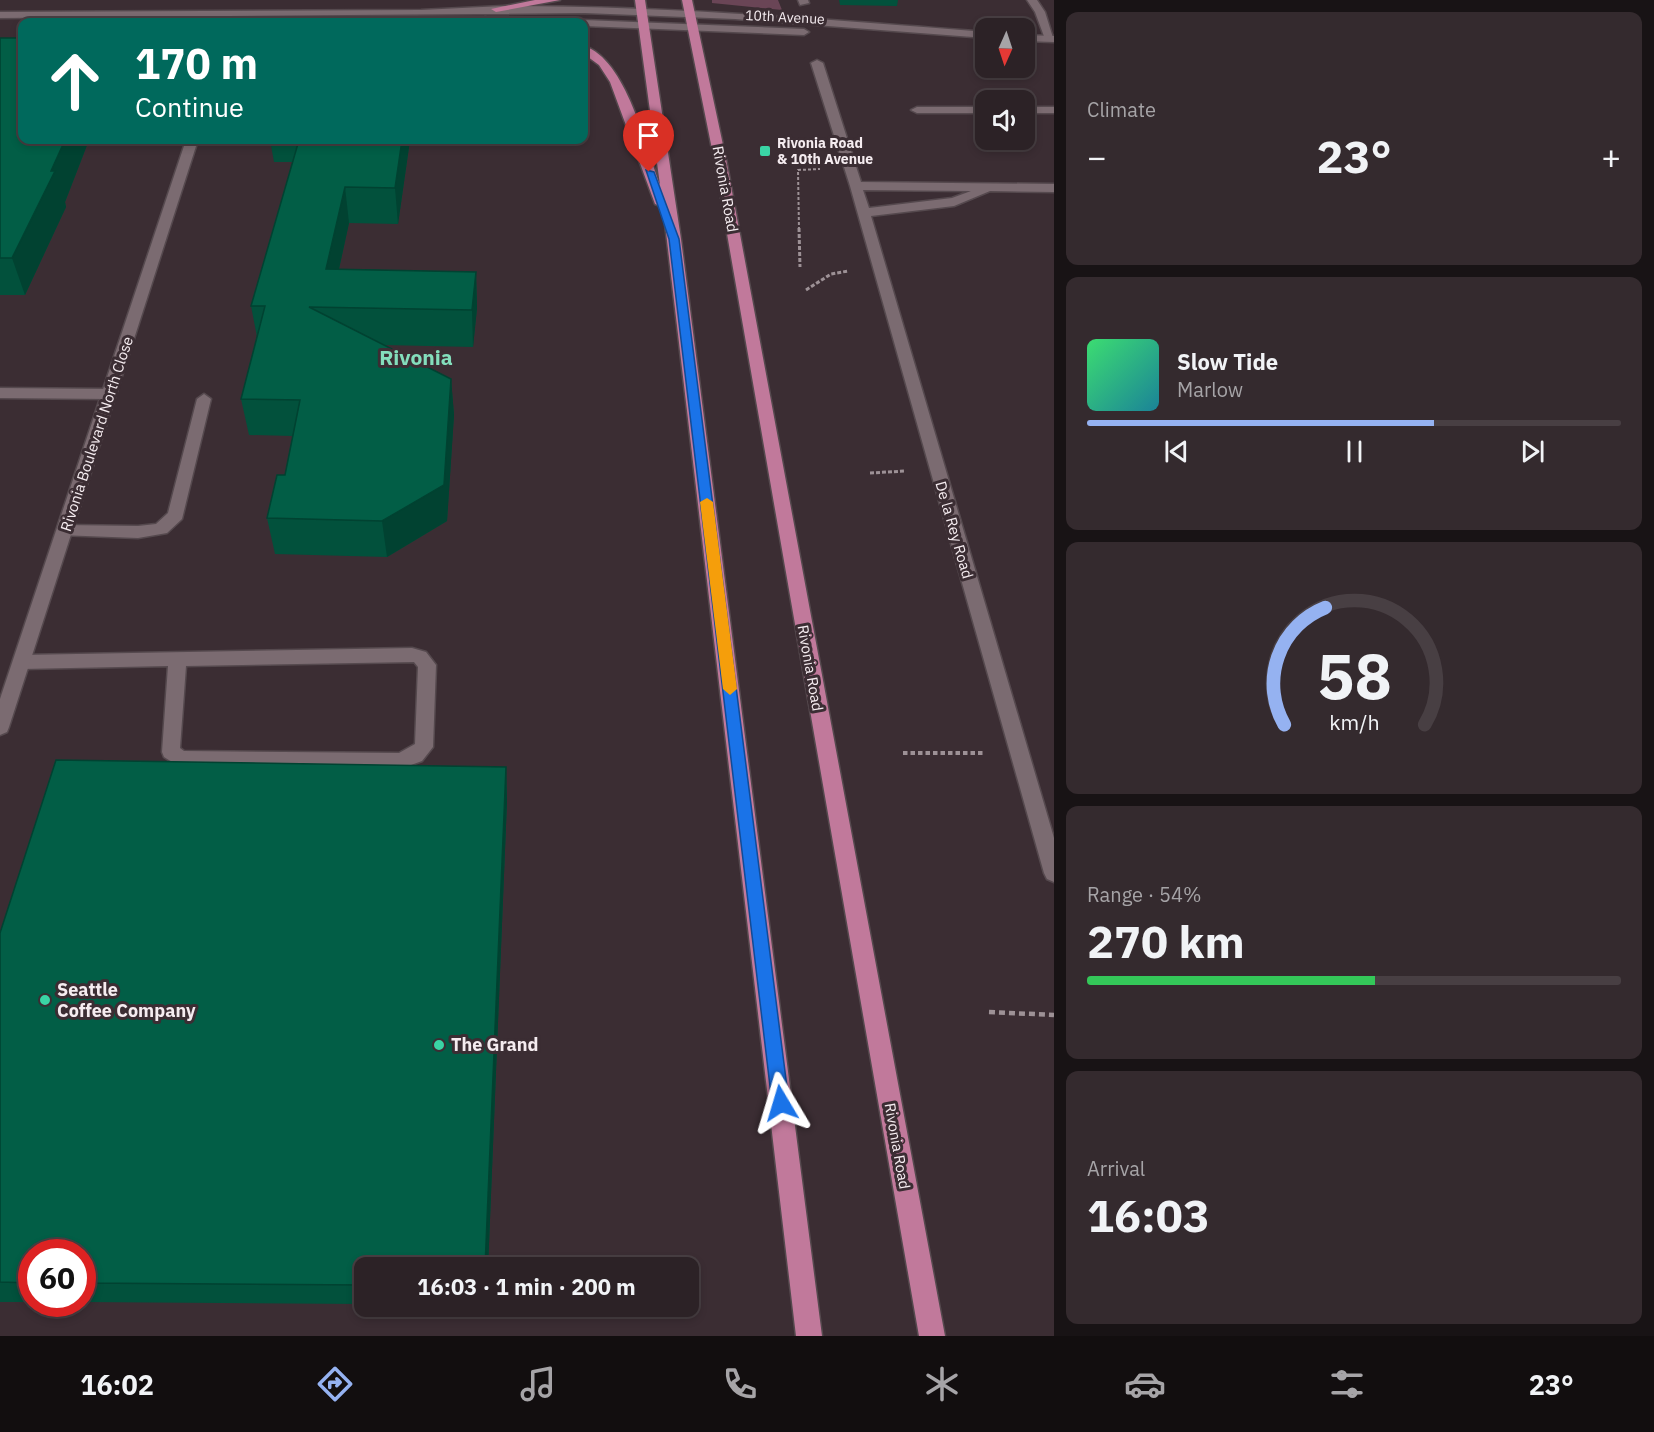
<!DOCTYPE html>
<meta charset="utf-8">
<style>
body{margin:0;font-family:"IBM Plex Sans",sans-serif;background:#342a2e;color:#f1f3f6;height:100vh;display:flex;flex-direction:column;font-size:22px;white-space:nowrap}
*{box-sizing:border-box;margin:0}
p{font-size:20px;color:#a6a4a7}
.icon{flex:none;width:33px;height:33px;fill:none;stroke:currentColor;stroke-width:2;stroke-linecap:round;stroke-linejoin:round}
.map{position:relative;flex:1;overflow:hidden}
.side{display:flex;flex-direction:column;gap:12px;padding:12px;background:#181315;width:600px}
.side>*{flex:none}
.guide{position:absolute;left:18px;top:18px;width:570px;height:126px;border-radius:12px;box-shadow:0 3px 9px #0003,0 0 0 2px #483f43;background:#00695c;color:#fff;overflow:hidden}
.needle{width:39px;rotate:183deg}
.tools{position:absolute;left:975px;top:18px;display:grid;gap:12px}
.tools a{display:grid;place-items:center;width:60px;height:60px;border-radius:12px;background:#2c2226;box-shadow:0 3px 9px #0003,0 0 0 2px #483f43;font-size:30px}
.speed{position:absolute;left:18px;top:1239px;display:flex;gap:12px;font-size:30px;font-weight:700;text-align:center}
.speed>*{display:grid;place-content:center;width:78px;height:78px;border-radius:50%;background:#2c2226;box-shadow:0 3px 9px #0003,0 0 0 2px #483f43;line-height:1}
.speed .limit{border:9px solid #d22;background:#fff;color:#111}
.pin{position:absolute;display:grid;place-items:center;width:51px;height:51px;color:#fff;margin:-62px -26px;border-radius:50% 50% 50% 0;rotate:-45deg;box-shadow:0 0 6px #0007}
.pin .icon{rotate:45deg}
.me{position:absolute;width:66px;margin:-33px;rotate:353deg;stroke-linejoin:round;filter:drop-shadow(0 0 4px #0008)}
.turn{display:flex;align-items:center;gap:21px;height:126px;padding:0 18px;font-size:27px}
.turn .icon{width:78px;height:78px;stroke-width:2.5}
.turn b{display:block;font-size:42px;line-height:51px}
.big{font-size:45px;font-weight:700;line-height:1.1}
.side .tile{flex:1;display:flex;flex-direction:column;justify-content:center;gap:9px;min-width:0;padding:0 21px;border-radius:12px;background:#342a2e}
.side .dial{align-items:center;gap:0}
.dial svg{height:156px;overflow:visible;fill:none;stroke:#483f43;stroke-width:7;stroke-linecap:round;text-anchor:middle}
.dial text{fill:#f1f3f6;stroke:none}
.song{display:flex;align-items:center;gap:18px}
.cover{width:72px;height:72px;border-radius:9px;background:linear-gradient(135deg,hsl(140 70% 55%),hsl(190 70% 35%))}
.played{height:6px;border-radius:3px;background:linear-gradient(90deg,#95b2f1 65%,#483f43 65%)}
.keys{display:flex;justify-content:space-around;direction:ltr}
.heat{display:flex;justify-content:space-between;align-items:center;font-size:33px;direction:ltr}
.charge{height:9px;border-radius:4px;background:linear-gradient(90deg,#34c759 54%,#483f43 0)}
.trip{position:absolute;left:354px;top:1257px;width:345px;height:60px;border-radius:12px;background:#2c2226;box-shadow:0 3px 9px #0003,0 0 0 2px #483f43;font-weight:700;line-height:60px;text-align:center}
.tabs{display:flex;height:96px;justify-content:space-around;align-items:center;background:#120e0f;color:#a6a4a7}
.tabs .icon{width:42px;height:42px}
.tabs .current{color:#95b2f1}
.tabs b{font-size:27px;color:#f1f3f6}
main{display:flex;flex:1;min-height:0}
.map>svg:first-child{display:block}
.green{fill:#6a4556}
.lines{fill:none;stroke-linecap:round;stroke-linejoin:round}
.lane-casing{stroke:#55494e;stroke-width:3}
.street-casing{stroke:#55494e;stroke-width:3}
.primary-casing{stroke:#55494e;stroke-width:3}
.path-far3{stroke:#9d9196;stroke-width:2;stroke-dasharray:3 2;stroke-linecap:butt}
.path-far2{stroke:#9d9196;stroke-width:3;stroke-dasharray:4 2;stroke-linecap:butt}
.path-far1{stroke:#9d9196;stroke-width:4;stroke-dasharray:4.5 3;stroke-linecap:butt}
.path{stroke:#9d9196;stroke-width:4.5;stroke-dasharray:6 4;stroke-linecap:butt}
.lane{fill:#7b6b71;fill-rule:evenodd}
.street{fill:#7b6b71;fill-rule:evenodd}
.primary{fill:#c1799b;fill-rule:evenodd}
.wall{fill:#02513c}
.shaded-wall{fill:#014231}
.building{fill:#025e46;stroke:#014231;stroke-width:1.5}
.route{fill:#1a73e8;stroke:#114b97;stroke-width:1.5}
.slow{fill:#f59e0b}
.poi-dot{fill:#3ad4a5;stroke:#3b2d33;stroke-width:2}
.labels{text-anchor:middle;stroke-width:6;stroke-linejoin:round;paint-order:stroke}
.far-street-label{font-size:14px;fill:#f5ecf0;stroke:#3b2d33}
.far-poi-label{font-size:14px;font-weight:bold;fill:#f5ecf0;stroke:#3b2d33;text-anchor:start}
.street-label{font-size:15px;fill:#f5ecf0;stroke:#3b2d33}
.near-poi-label{font-size:18px;font-weight:bold;fill:#f5ecf0;stroke:#3b2d33;text-anchor:start}
.district-label{font-size:21px;font-weight:bold;fill:#84debc;stroke:#3b2d33}
</style>
<main>
<div class="map">
<svg width="1054" height="1336" viewBox="0 0 1054 1336">
<rect width="100%" height="100%" fill="#3b2d33"/>
<!-- green -->
<polygon class="green" points="712,0 778,0 782,10 712,3"/>
<g class="lines">
<defs>
<g id="lane">
<polygon points="1027,0 1037,0 1045,12 1054,41 1045,39 1035,12"/>
<path d="M817,60L823,63L861,182L1054,184V192L990,191L954,206L871,216L1054,838V882L1047,879L1044,873L850,186L811,63ZM863,190L971,191L952,198L869,208Z"/>
<polygon points="986,107 986,113 917,113 911,110 917,107"/>
<rect x="1024" y="107" width="30" height="6"/>
<polygon points="0,388 109,389 116,394 109,399 0,398"/>
<polygon points="204,394 211,399 182,519 167,533 138,538 59,535 57,531 59,527 65,525 138,526 156,524 168,513 197,399"/>
<path d="M412,648L426,652L436,665L433,747L422,761L400,769L180,767L164,757L162,752L168,666L22,669L16,667L13,662L16,657L22,655ZM414,662L418,667L415,744L399,753L184,751L180,748L186,666Z"/>
</g>
<g id="street">
<polygon points="798,0 808,0 809,3 800,5"/>
<path d="M503,6C664,6 825,19 986,32V38L735,19L585,13L0,18V12L421,10Z"/>
<polygon points="522,18 557,19 562,22 518,22 518,19"/>
<polygon points="584,20 804,29 809,32 804,35 584,26 584,22 579,22"/>
<polygon points="1024,35 1054,36 1054,42 1024,41"/>
<polygon points="186,140 198,140 9,727 7,732 0,735 0,699"/>
</g>
<g id="primary">
<polygon points="535,0 560,0 496,12 491,9"/>
<path d="M635,0H645L681,239L822,1336H796L663,207L655,204L610,82L599,65L584,54V46C626,59 646,147 660,185Z"/>
<polygon points="682,0 692,0 726,159 945,1336 919,1336 714,159"/>
<polygon points="485,17 499,20 500,22 481,22 480,20"/>
</g>
</defs>
<!-- lane casing -->
<use href="#lane" class="lane-casing"/>
<!-- street casing -->
<use href="#street" class="street-casing"/>
<!-- primary casing -->
<use href="#primary" class="primary-casing"/>
<!-- path-far3 -->
<polyline class="path-far3" points="799,230 798,170 820,169"/>
<!-- path-far2 -->
<g class="path-far2">
<polyline points="799,228 800,267"/>
<polyline points="806,290 831,274 848,271"/>
<polyline points="870,473 905,471"/>
</g>
<!-- path-far1 -->
<polyline class="path-far1" points="903,753 985,753"/>
<!-- path -->
<polyline class="path" points="989,1012 1054,1015"/>
<!-- lane -->
<use href="#lane" class="lane"/>
<!-- street -->
<use href="#street" class="street"/>
<!-- primary -->
<use href="#primary" class="primary"/>
</g>
<!-- wall -->
<g class="wall">
<polygon points="839,0 898,0 897,6 840,5"/>
<polygon points="0,38 22,140 89,140 65,202 66,207 25,295 0,295"/>
<polygon points="270,140 410,140 398,224 349,223 339,269 476,272 477,308 473,347 384,345 451,379 454,415 447,521 387,557 275,554 267,518 285,475 293,436 249,435 241,399 257,337 251,306 293,162 274,162"/>
<polygon points="506,767 507,801 488,1268 364,1268 364,1304 82,1302 82,1252 32,1252 32,1302 0,1302 0,933"/>
</g>
<!-- shaded-wall -->
<g class="shaded-wall">
<polygon points="65,140 89,140 65,202 66,207 25,295 12,258"/>
<polygon points="402,140 410,140 398,224 395,188"/>
<polygon points="345,187 349,223 331,305 326,269"/>
<polygon points="476,272 477,308 473,347 472,310"/>
<polygon points="451,379 454,415 447,521 387,557 382,521"/>
<polygon points="506,767 507,801 488,1268 485,1268"/>
</g>
<!-- building -->
<g class="building">
<polygon points="0,38 22,38 22,140 65,140 51,171 55,171 12,258 0,258"/>
<polygon points="299,140 402,140 395,188 345,187 326,269 476,272 472,310 309,307 451,379 444,485 382,521 267,518 277,475 285,475 300,400 241,399 265,306 251,306"/>
<polygon points="56,760 506,767 485,1268 364,1268 364,1285 82,1283 82,1252 32,1252 32,1283 0,1282 0,933"/>
</g>
<!-- route -->
<polygon class="route" points="646,170 654,172 679,239 789,1103 787,1109 781,1111 774,1109 772,1103 669,239"/>
<!-- slow -->
<polygon class="slow" points="707,498 713,502 737,689 730,695 723,689 700,502"/>
<!-- markers -->
<g class="poi-dot">
<rect x="759" y="145" width="12" height="12" rx="3"/>
<circle cx="45" cy="1000" r="6"/>
<circle cx="439" cy="1045" r="6"/>
</g>
<g class="labels">
<!-- far-street labels -->
<g class="far-street-label">
<text transform="translate(785 17) rotate(3)" y="5">10th Avenue</text>
</g>
<!-- far-poi labels -->
<g class="far-poi-label">
<text x="777" y="148">Rivonia Road<tspan x="777" dy="16">&amp; 10th Avenue</tspan></text>
</g>
<!-- street labels -->
<g class="street-label">
<text transform="translate(725 189) rotate(80)" y="5">Rivonia Road</text>
<text transform="translate(97 434) rotate(-72)" y="5">Rivonia Boulevard North Close</text>
<text transform="translate(954 530) rotate(74)" y="5">De la Rey Road</text>
<text transform="translate(810 668) rotate(80)" y="5">Rivonia Road</text>
<text transform="translate(897 1146) rotate(80)" y="5">Rivonia Road</text>
</g>
<!-- near-poi labels -->
<g class="near-poi-label">
<text x="57" y="996">Seattle<tspan x="57" dy="21">Coffee Company</tspan></text>
<text x="451" y="1051">The Grand</text>
</g>
<!-- district labels -->
<g class="district-label">
<text x="416" y="365">Rivonia</text>
</g>
</g>
</svg>
<div class="tools">
<a><svg class="needle" viewBox="-14 -14 28 28"><path d="M0-13l5 13h-10z" fill="#e53935"/><path d="M0 13l5-13h-10z" fill="#a6a4a7"/></svg></a>
<a><svg class="icon" aria-label="sound" viewBox="0 0 24 24"><path d="M4 9h4l5-4v14l-5-4H4zM17 9q2 3 0 6"/></svg></a>
</div>
<div class="speed"><div class="limit">60</div></div>
<div class="pin" style="left:649px;top:172px;background:#d93025"><svg class="icon" aria-label="arrive" viewBox="0 0 24 24"><path d="M6 21V4h12l-3 4 3 4H6"/></svg></div>
<svg class="me" style="left:781px;top:1103px" viewBox="-20 -20 40 40"><path d="M0-17L14 15 0 8-14 15z" fill="#1a73e8" stroke="#fff" stroke-width="4"/></svg>
<div class="trip">16:03 · 1 min · 200 m</div>
<div class="guide">
<div class="turn"><svg class="icon" aria-label="ahead" viewBox="0 0 24 24"><path d="M12 20V5M6 11l6-6 6 6"/></svg><div><b>170 m</b>Continue</div></div>
</div>
</div>
<section class="side">
<div class="tile"><p>Climate</p>
<div class="heat"><a>−</a><b class="big">23°</b><a>+</a></div>
</div>
<div class="tile">
<div class="song"><i class="cover"></i><div><b>Slow Tide</b><p>Marlow</p></div></div>
<div class="played"></div>
<div class="keys"><svg class="icon" aria-label="previous" viewBox="0 0 24 24"><path d="M18 5L8 12l10 7zM5 5v14"/></svg><svg class="icon" aria-label="pause" viewBox="0 0 24 24"><path d="M8 5v14M16 5v14"/></svg><svg class="icon" aria-label="next" viewBox="0 0 24 24"><path d="M6 5l10 7-10 7zM19 5v14"/></svg></div>
</div>
<div class="tile dial"><svg viewBox="0 0 100 80">
<path d="M14 69A42 42 0 1 1 86 69"/>
<path d="M14 69A42 42 0 0 1 35 9" stroke="#95b2f1"/>
<text x="50" y="56" font-size="32" font-weight="700">58</text>
<text x="50" y="72" font-size="11">km/h</text>
</svg></div>
<div class="tile"><p>Range · 54%</p><b class="big">270 km</b><div class="charge"></div></div>
<div class="tile"><p>Arrival</p><b class="big">16:03</b></div>
</section>
</main>
<nav class="tabs">
<b>16:02</b>
<svg class="icon current" aria-label="directions" viewBox="0 0 24 24"><path d="M12 3l9 9-9 9-9-9zM9 14v-3h6M13 9l2 2-2 2"/></svg>
<svg class="icon" aria-label="music" viewBox="0 0 24 24"><path d="M9 18V5l10-2v13"/><circle cx="6" cy="18" r="3"/><circle cx="16" cy="16" r="3"/></svg>
<svg class="icon" aria-label="phone" viewBox="0 0 24 24"><path d="M5 4h4l2 5-3 2q2 4 5 5l2-3 5 2v4C11 20 4 13 5 4z"/></svg>
<svg class="icon" aria-label="climate" viewBox="0 0 24 24"><path d="M12 3v18M4 7l16 10M4 17L20 7"/></svg>
<svg class="icon" aria-label="car" viewBox="0 0 24 24"><path d="M5 17H2v-5l4-1 3-4h7l3 4 3 1v5h-3M9 17h6M6 11h13"/><circle cx="7" cy="17" r="2"/><circle cx="17" cy="17" r="2"/></svg>
<svg class="icon" aria-label="filters" viewBox="0 0 24 24"><path d="M4 7h16M4 17h16"/><circle cx="9" cy="7" r="2"/><circle cx="15" cy="17" r="2"/></svg>
<b>23°</b>
</nav>
